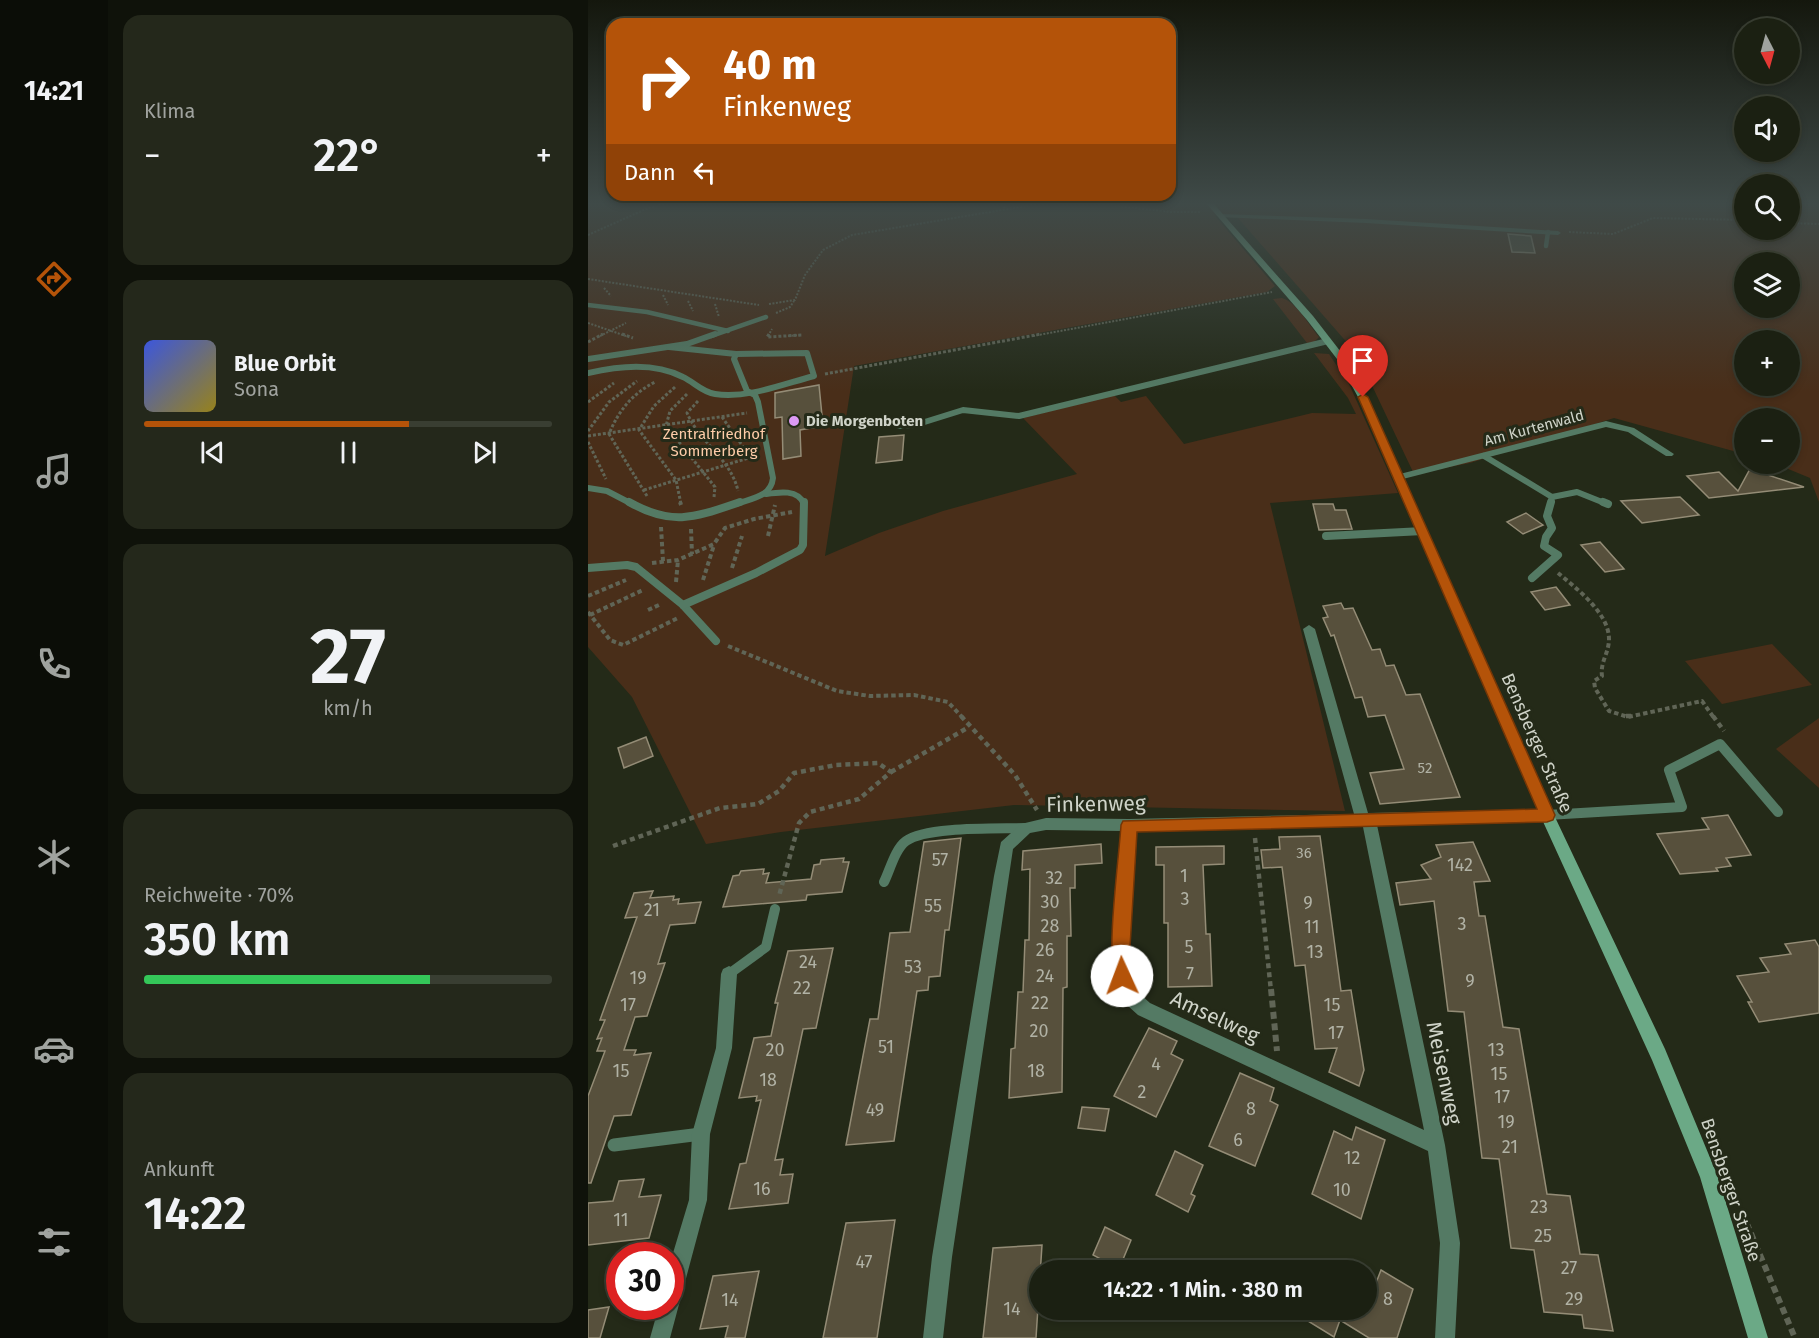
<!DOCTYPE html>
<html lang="de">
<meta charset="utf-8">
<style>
body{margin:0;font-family:"Fira Sans",sans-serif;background:#24281b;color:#f1f3f6;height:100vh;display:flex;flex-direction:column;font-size:22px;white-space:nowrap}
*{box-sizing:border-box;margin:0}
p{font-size:20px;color:#a0a39f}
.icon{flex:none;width:33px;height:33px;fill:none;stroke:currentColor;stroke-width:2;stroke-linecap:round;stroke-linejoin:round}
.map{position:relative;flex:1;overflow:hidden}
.side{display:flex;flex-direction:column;gap:15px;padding:15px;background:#0f120a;width:480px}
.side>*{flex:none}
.top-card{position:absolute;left:18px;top:18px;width:570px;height:183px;border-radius:18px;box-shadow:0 3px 9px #0003,0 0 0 2px #393e32;background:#b45309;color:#fff;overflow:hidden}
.needle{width:39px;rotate:174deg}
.buttons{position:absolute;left:1146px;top:18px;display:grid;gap:12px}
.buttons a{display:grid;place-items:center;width:66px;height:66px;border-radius:50%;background:#1b2012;box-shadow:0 3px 9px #0003,0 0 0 2px #393e32;font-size:30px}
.speed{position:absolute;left:18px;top:1242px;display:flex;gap:12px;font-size:30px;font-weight:700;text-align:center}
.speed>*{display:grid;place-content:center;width:78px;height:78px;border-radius:50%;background:#1b2012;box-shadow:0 3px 9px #0003,0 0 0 2px #393e32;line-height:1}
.speed .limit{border:9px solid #d22;background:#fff;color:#111}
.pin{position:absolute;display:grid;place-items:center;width:51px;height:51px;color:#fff;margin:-62px -26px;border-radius:50% 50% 50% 0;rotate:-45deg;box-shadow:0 0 6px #0007}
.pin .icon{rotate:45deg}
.me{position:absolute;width:66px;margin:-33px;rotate:358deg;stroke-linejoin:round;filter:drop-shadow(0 0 4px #0008)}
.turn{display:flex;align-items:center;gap:21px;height:126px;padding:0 18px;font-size:27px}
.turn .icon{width:78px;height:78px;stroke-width:2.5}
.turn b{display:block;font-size:42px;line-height:51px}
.then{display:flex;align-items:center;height:57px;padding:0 18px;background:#0003;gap:12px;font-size:22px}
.big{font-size:45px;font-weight:600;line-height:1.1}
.side .widget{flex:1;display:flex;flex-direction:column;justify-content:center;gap:9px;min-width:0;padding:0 21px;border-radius:18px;background:#24281b}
.side .dial{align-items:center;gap:0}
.dial b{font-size:78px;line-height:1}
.song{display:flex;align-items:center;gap:18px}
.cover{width:72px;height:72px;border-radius:9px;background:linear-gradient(135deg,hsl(230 70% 55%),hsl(50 70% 35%))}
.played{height:6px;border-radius:3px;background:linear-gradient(90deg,#b45309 65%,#393e32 65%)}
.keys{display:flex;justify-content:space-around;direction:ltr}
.heat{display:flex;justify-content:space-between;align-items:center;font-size:33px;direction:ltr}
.charge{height:9px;border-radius:4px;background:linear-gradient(90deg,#34c759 70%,#393e32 0)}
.trip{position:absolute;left:441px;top:1260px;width:348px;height:60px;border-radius:30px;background:#1b2012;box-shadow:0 3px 9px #0003,0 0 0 2px #393e32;font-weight:600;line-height:60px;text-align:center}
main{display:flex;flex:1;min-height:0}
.tabs{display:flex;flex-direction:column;width:108px;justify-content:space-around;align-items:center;background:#0b0d07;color:#a0a39f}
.tabs .icon{width:42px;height:42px}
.tabs .current{color:#b45309}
.tabs b{font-size:27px;color:#f1f3f6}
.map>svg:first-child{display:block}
.green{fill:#492e19;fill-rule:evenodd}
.building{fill:#57503c;stroke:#948c76;stroke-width:1.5}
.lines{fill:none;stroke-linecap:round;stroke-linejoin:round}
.path-far4{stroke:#606556;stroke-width:2;stroke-dasharray:2 1.5;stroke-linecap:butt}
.path-far3{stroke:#606556;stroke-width:3;stroke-dasharray:3 2;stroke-linecap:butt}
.path-far2{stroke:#606556;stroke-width:4;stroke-dasharray:4.5 3;stroke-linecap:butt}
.path-far1{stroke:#606556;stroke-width:4.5;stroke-dasharray:5 4;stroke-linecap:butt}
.path{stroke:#606556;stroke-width:6;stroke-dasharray:7 4.5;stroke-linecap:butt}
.service-far4{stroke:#547a64;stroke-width:4.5}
.service-far3{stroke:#547a64;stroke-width:6}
.service-far2{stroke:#547a64;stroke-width:8}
.service-far1{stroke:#547a64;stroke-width:10}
.service{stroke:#547a64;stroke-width:13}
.minor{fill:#547a64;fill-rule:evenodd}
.secondary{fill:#6ba986;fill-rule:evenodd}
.route{fill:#b45309;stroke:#753606;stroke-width:1.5}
.poi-dot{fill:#dc99f4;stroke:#242a18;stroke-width:2}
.labels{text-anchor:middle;stroke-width:6;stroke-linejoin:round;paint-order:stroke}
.far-poi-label{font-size:15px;font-weight:bold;fill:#cfd3c8;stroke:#242a18;text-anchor:start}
.far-street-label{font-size:15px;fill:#cfd3c8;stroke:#242a18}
.far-park-label{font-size:15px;fill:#fecca8;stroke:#242a18}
.number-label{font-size:15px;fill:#b1b2a5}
.street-label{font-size:18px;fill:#cfd3c8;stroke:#242a18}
.near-number-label{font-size:18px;fill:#b1b2a5}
.near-street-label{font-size:21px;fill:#cfd3c8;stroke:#242a18}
</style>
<main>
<nav class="tabs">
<b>14:21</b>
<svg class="icon current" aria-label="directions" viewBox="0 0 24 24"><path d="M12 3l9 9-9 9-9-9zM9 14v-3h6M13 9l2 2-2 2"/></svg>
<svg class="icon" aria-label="music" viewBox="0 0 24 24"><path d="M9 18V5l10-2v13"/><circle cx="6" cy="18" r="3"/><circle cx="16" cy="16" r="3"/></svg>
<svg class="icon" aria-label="phone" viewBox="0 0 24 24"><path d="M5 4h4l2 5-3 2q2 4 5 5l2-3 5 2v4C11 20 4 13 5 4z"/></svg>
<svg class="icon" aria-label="climate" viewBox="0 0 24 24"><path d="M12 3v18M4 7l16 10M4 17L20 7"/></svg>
<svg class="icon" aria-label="car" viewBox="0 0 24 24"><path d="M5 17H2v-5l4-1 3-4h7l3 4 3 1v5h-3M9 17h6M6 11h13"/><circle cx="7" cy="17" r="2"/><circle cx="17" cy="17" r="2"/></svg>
<svg class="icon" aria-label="filters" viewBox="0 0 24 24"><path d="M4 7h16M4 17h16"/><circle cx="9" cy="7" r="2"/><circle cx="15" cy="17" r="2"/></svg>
</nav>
<section class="side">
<div class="widget"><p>Klima</p>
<div class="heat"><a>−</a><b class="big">22°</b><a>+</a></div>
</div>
<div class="widget">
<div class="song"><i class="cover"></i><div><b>Blue Orbit</b><p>Sona</p></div></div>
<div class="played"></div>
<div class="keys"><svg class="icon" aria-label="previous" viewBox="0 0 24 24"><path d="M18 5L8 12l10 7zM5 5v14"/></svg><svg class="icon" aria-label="pause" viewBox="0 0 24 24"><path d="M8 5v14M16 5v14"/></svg><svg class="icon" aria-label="next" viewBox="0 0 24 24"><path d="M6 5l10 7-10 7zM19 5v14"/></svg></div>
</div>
<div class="widget dial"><b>27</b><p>km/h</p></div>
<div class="widget"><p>Reichweite · 70%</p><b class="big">350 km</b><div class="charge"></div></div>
<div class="widget"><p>Ankunft</p><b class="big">14:22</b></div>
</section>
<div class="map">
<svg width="1231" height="1338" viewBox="0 0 1231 1338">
<rect width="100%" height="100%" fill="#242a18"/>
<!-- green -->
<g class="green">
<path d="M0,203H1156V230H1202V203H1231V502L1222,478L1188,464H1202V418H1156V454L1026,418L882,463L826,474L769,354L650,218L627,216L687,286L679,292L266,366L237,556L291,533L355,511L489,474L435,418L526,395L533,402L558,396L596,444L724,413L768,414L760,398L726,353L741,354L761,384L810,493L682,503L757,811L426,805L193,832L118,844L44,697L0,647ZM1156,262H1202V308H1156ZM1156,340H1202V386H1156Z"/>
<path d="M694,298C708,302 721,325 731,337L726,342L719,343L685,299Z"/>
<polygon points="1184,644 1224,685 1134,704 1097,661"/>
<polygon points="1231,718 1231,788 1188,749"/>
</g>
<!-- building -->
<g class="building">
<polygon points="920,234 943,236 947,253 924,252"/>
<polygon points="231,385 235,426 212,430 213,456 195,459 194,417 187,418 187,393"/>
<polygon points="316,435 314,460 288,463 291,437"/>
<polygon points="1162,469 1216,487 1121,498 1099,476 1131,472 1150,491"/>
<polygon points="1092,497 1111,515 1054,523 1033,501"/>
<polygon points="725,504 745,504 747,510 758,510 764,529 731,530"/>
<polygon points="938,513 955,525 935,534 919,522"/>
<polygon points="1012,542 1036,569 1017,572 993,545"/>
<polygon points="968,587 982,605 957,610 943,592"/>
<polygon points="753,603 756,609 765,608 784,650 792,649 798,666 806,665 818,695 832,694 872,797 792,804 782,773 816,769 797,715 780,717 774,697 767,698 746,635 743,636 735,618 740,617 735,606"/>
<polygon points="58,737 65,756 36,768 30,748"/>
<polygon points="1140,815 1163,855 1138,858 1143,866 1128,868 1130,871 1092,874 1069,834 1121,829 1114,818"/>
<polygon points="732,836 753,991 763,990 776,1070 771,1086 741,1072 749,1048 727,1049 717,965 707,966 694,867 675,868 673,850 692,849 691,837"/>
<polygon points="373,838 361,930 357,930 352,976 341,977 340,990 329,991 306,1141 258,1145 282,1019 290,1019 302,933 322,932 336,842"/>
<polygon points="885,842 902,881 886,882 891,916 897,916 915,1027 931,1029 959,1194 982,1196 992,1254 1010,1255 1025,1331 996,1328 994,1315 956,1312 946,1250 923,1248 911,1159 894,1158 876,1012 860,1011 846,901 812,905 808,883 843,879 833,865 853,857 848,845"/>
<polygon points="513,844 514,863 487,865 487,888 482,888 483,936 479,936 479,987 475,988 474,1092 421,1098 423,1049 427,1048 430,992 435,992 437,940 441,940 442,869 434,870 435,851"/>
<polygon points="636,846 636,864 615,865 618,934 622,934 624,986 580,987 580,923 576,923 576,865 568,865 568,847"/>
<polygon points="256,858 255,862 261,862 254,892 219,895 218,900 135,907 145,876 151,875 153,871 176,869 175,874 181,873 178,883 223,879 226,865 232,864 233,860"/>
<polygon points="65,891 62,898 86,896 85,900 91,899 90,904 113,902 107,923 82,925 70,964 77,963 59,1016 47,1017 36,1050 48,1050 46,1055 63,1053 43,1115 26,1116 3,1183 0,1183 0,1096 17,1051 9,1051 14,1038 9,1039 17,1020 12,1020 49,917 37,918 46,893"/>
<polygon points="1227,940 1231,947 1231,1013 1171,1022 1160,1002 1164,1002 1149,976 1181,972 1172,958 1203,954 1197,944"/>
<polygon points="245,948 228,1028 215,1029 187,1160 195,1159 192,1175 205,1174 200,1203 141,1209 152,1164 158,1163 173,1100 168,1101 169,1096 151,1098 166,1038 183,1036 190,1003 187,1003 200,951"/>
<polygon points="561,1028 589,1041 583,1054 595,1060 568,1117 526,1096"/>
<polygon points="652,1073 686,1088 682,1101 690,1105 667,1166 621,1146"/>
<polygon points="494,1107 521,1109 517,1131 490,1128"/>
<polygon points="768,1127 797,1140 773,1219 724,1194 746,1131 764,1140"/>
<polygon points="587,1151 615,1165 603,1194 607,1196 600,1212 568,1195"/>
<polygon points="56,1179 51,1197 73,1195 61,1238 0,1245 0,1203 25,1201 31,1181"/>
<polygon points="307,1220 289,1338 235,1338 258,1223"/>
<polygon points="517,1227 543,1240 531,1269 505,1255"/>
<polygon points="454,1245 448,1338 395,1338 405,1248"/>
<polygon points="793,1270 825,1289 809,1338 781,1338 752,1320 746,1337 702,1310 778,1310 778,1277 788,1283"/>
<polygon points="171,1271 157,1338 137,1338 140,1326 112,1329 125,1276"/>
<polygon points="21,1307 12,1338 0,1338 0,1310"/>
</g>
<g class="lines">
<!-- path-far4 -->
<g class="path-far4">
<polyline points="415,203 417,210"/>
<polyline points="502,203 583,212 612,212"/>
<polyline points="1202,223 1231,224"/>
<polyline points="981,232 1025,234 1065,218 1156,220"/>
<polyline points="0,235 58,209 78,203"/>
<polyline points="0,279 171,305"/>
<polyline points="16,288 23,296"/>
<polyline points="75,295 80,305"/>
<polyline points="100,301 105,311"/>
<polyline points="127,304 131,317"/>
<polyline points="181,304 207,300 217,275 235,250 264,235 456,203"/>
<polyline points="188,313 202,307 206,301"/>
<polyline points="0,323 38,336"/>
<polyline points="12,336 38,323"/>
<polyline points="180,336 184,329"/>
<polyline points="200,336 214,335"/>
<polyline points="445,336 684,292"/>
</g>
<!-- path-far3 -->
<g class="path-far3">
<polyline points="34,334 45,338"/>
<polyline points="181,334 179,337 214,335"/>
<polyline points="0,342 15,334"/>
<polyline points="237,374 453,334"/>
<polyline points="87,387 66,406 51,430 88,480 93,504"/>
<polyline points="99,394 82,411 78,426 127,487 126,497"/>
<path d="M110,401L99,413C112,443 143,459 150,491"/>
<polyline points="0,402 26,383"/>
<polyline points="134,417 163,458"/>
<polyline points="0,431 21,402 49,381"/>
<polyline points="0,436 159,413"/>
<polyline points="0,442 18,479"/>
<polyline points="56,490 167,456"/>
<path d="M59,496L21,434C31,410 44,394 67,382"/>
</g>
<!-- path-far2 -->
<g class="path-far2">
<polyline points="92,502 93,505"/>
<polyline points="73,527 75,561"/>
<polyline points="103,529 104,554"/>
<polyline points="180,536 187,505"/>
<polyline points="64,563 90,560 126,544 137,528 166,519 204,512"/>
<polyline points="144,568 154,536"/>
<path d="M970,573C988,588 1021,613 1021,639C1021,653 1012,662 1014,676L1006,681L1007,688L1021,711L1040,717L1114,701L1126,718"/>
<polyline points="115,580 126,545"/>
<polyline points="88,582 90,560"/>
<polyline points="0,596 38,580"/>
<polyline points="60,610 73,604"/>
<polyline points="0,612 22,640 35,645 90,618"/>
<polyline points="2,615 55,590"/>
<polyline points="140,646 249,691 282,696 326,695 360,702 375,718"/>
</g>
<!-- path-far1 -->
<g class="path-far1">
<polyline points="373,716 427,775 449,810"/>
<polyline points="1038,716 1043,716"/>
<polyline points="1125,716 1136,731"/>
<polyline points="303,772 381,727"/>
<polyline points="667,838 683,991"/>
<polyline points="25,846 132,808 170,804 191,791 206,773 248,765 290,763 303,772 271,799 222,812 211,823 191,896"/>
</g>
<!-- path -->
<g class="path">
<polyline points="683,989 689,1051"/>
<polyline points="1154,1212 1207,1338"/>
</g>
<!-- service-far4 -->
<g class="service-far4">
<polyline points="958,246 960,232"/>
<polyline points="0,305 59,312 140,331"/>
<polyline points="123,336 178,317"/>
</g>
<!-- service-far3 -->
<g class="service-far3">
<polyline points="0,359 99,344 127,334"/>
<path d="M0,373C31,366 66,362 95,377C106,382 114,392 127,394C159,399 195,384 226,376L219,353L148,354L81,347"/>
<polyline points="310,426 327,425 375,410 431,416 740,341"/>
<polyline points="896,456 964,497 962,504"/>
<polyline points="0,488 19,491 44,504"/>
<path d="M178,494C191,492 210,489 216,504"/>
<polyline points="964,497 989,492 1019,504"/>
<path d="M148,504C164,498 183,497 185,478L170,402L167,395L159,391L146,359L148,354"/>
</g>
<!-- service-far2 -->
<g class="service-far2">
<path d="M41,502C85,527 108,517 152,502"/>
<polyline points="1015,502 1020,504"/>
<polyline points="738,536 835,531"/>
<polyline points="0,568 39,565 48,567 95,605 128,641"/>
<polyline points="944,578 970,555 956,546 958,537 964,528 959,516 963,502"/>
<polyline points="95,605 168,573 212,550 215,545 216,502"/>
</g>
<!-- service-far1 -->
<g class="service-far1">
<polyline points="959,815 1094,807 1081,770 1132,744 1190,812"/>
<path d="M296,882C302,870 307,849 318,841C338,826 412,829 438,828"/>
<polyline points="141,974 178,947 187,909"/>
</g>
<!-- service -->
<polyline class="service" points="26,1145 113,1134"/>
<!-- minor -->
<g class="minor">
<polygon points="632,214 778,219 970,231 973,233 970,235 778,223 630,217 630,215"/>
<polygon points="1018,421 1046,428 1086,454 1084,456 1078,456 1040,432 1018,427 811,480 806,477 808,475"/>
<path d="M721,625L727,629L780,813L959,809L964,811L966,815L964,819L959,821L789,825L857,1145L872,1243L867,1338H847L852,1243L840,1151L550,1015L540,1006L526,976L525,947L534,831L458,830L442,833L425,849L364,1257L355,1338H335L344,1257L406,876L413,842L433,824L458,818L541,819L766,814L715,629ZM771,825L775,827L836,1130L562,1003L552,994L542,975L541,947L548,831Z"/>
<polygon points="141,966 147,969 149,974 144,1048 122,1134 119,1200 82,1338 62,1338 71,1306 82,1306 82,1263 101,1200 104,1134 128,1048 133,974 135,969"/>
</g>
<!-- secondary -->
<polygon class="secondary" points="618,203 625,203 725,316 756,356 788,415 966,815 1077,1049 1130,1177 1180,1338 1160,1338 1112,1177 1064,1060 952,815 780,415 749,359 719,320"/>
</g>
<!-- sky -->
<linearGradient id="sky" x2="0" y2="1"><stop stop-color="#14170d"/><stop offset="0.52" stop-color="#3f4a48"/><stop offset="1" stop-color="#3f4a48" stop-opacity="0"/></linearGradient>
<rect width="1231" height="391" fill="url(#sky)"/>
<!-- route -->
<path class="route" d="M775,394L780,397L967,815L965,820L959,822L549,832L542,947L543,976L541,982L534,985L528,982C517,958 531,858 533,825L535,821L949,809L770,397Z"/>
<!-- markers -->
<circle class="poi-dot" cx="206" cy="421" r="6"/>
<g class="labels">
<!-- far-poi labels -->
<g class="far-poi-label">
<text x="218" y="426">Die Morgenboten</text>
</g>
<!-- far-street labels -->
<g class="far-street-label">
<text transform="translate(946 428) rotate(-15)" y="5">Am Kurtenwald</text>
</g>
<!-- far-park labels -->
<g class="far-park-label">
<text x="126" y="439">Zentralfriedhof<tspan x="126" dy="17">Sommerberg</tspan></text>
</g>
<!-- number labels -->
<g class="number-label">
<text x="837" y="773">52</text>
<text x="716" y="858">36</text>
</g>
<!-- street labels -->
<g class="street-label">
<text transform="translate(949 743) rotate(66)" y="6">Bensberger Straße</text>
<text transform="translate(1143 1190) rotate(71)" y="6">Bensberger Straße</text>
</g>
<!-- near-number labels -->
<g class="near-number-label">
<text x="352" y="866">57</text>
<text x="872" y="871">142</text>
<text x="596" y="882">1</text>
<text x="466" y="884">32</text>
<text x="597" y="905">3</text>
<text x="462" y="908">30</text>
<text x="720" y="909">9</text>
<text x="345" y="912">55</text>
<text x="64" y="916">21</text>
<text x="874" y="930">3</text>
<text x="462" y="932">28</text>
<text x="724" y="933">11</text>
<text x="601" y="953">5</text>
<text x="457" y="956">26</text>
<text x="727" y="958">13</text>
<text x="220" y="968">24</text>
<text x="325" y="973">53</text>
<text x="602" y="980">7</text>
<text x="457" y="982">24</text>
<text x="50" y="984">19</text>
<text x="882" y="987">9</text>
<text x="214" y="994">22</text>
<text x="452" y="1009">22</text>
<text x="40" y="1011">17</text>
<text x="744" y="1011">15</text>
<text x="451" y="1037">20</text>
<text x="748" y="1039">17</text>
<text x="298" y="1053">51</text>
<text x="187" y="1056">20</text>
<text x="908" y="1056">13</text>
<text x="568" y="1070">4</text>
<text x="33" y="1077">15</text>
<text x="448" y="1077">18</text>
<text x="911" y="1080">15</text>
<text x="180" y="1086">18</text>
<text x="554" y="1098">2</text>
<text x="914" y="1103">17</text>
<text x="663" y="1115">8</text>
<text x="287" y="1116">49</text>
<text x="918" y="1128">19</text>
<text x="650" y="1146">6</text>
<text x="922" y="1153">21</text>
<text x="764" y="1164">12</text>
<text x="174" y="1195">16</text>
<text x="754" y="1196">10</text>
<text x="951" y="1213">23</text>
<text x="33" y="1226">11</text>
<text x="955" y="1242">25</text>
<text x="276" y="1268">47</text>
<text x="981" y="1274">27</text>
<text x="800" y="1305">8</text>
<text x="986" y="1305">29</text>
<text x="142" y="1306">14</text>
<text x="424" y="1315">14</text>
</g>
<!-- near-street labels -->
<g class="near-street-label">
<text transform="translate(508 804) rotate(-1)" y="7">Finkenweg</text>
<text transform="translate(627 1017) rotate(25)" y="7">Amselweg</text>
<text transform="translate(856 1073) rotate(78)" y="7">Meisenweg</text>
</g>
</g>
</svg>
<div class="buttons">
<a><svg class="needle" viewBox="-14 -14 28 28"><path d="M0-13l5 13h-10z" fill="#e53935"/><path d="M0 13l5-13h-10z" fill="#a0a39f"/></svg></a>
<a><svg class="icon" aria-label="sound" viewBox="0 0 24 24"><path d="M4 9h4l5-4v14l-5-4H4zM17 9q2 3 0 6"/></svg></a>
<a><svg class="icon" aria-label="search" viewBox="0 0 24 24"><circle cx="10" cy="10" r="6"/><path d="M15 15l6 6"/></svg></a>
<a><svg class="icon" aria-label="layers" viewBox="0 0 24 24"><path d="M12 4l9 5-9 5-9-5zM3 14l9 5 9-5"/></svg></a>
<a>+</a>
<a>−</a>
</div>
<div class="speed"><div class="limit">30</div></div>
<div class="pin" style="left:775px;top:397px;background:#d93025"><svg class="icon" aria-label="arrive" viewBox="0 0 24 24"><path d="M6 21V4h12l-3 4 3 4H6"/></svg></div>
<svg class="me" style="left:534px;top:976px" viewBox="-20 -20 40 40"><circle r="19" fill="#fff"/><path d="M0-13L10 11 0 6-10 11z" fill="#b45309"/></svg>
<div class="trip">14:22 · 1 Min. · 380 m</div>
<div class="top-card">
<div class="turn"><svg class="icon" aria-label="right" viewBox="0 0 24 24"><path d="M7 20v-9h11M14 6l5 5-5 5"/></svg><div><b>40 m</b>Finkenweg</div></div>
<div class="then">Dann<svg class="icon" aria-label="left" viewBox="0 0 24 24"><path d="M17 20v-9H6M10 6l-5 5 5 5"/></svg></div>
</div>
</div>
</main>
